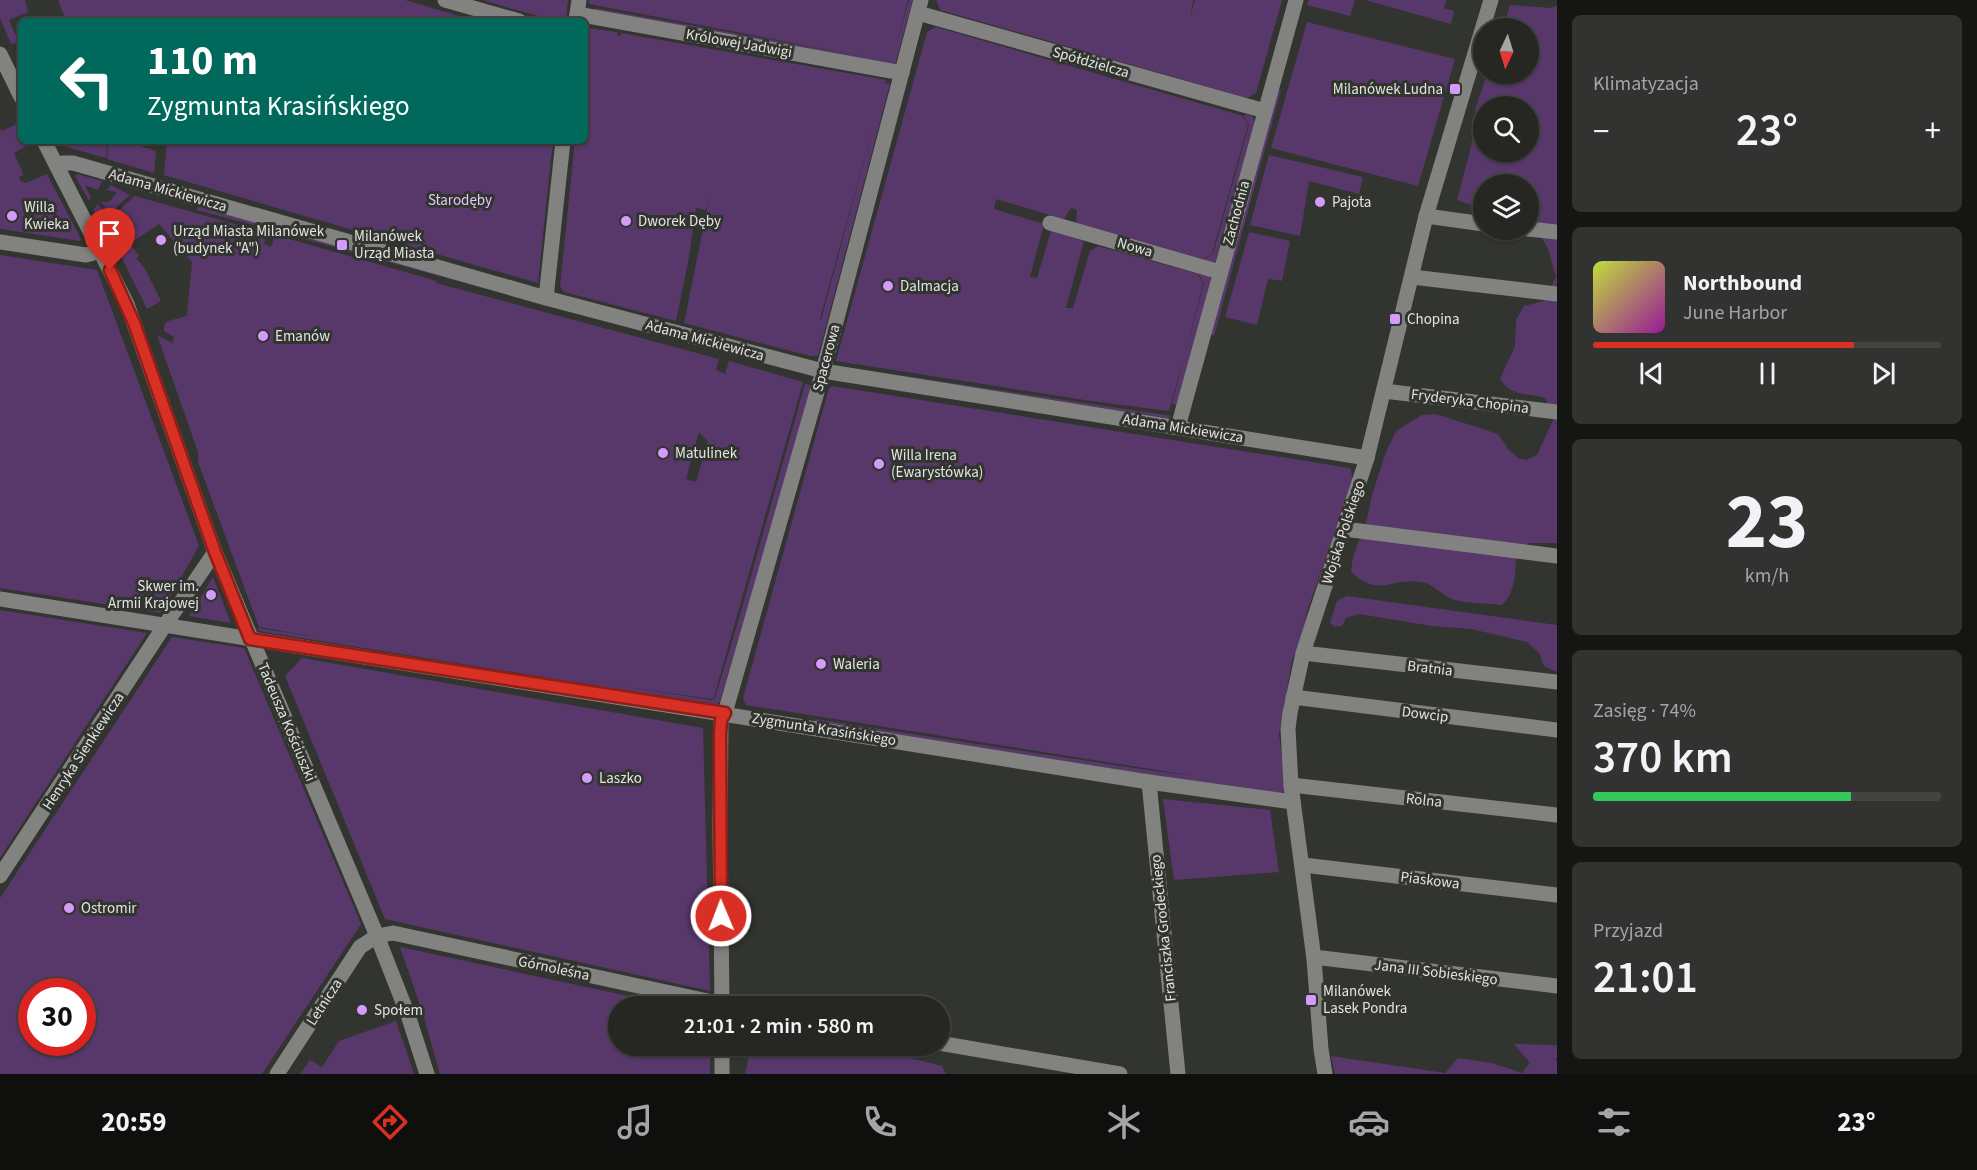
<!DOCTYPE html>
<html lang="pl">
<meta charset="utf-8">
<style>
body{margin:0;font-family:"Source Sans 3",sans-serif;background:#323330;color:#f1f3f6;height:100vh;display:flex;flex-direction:column;font-size:22px;white-space:nowrap}
*{box-sizing:border-box;margin:0}
p{font-size:20px;color:#a4a5a6}
.icon{flex:none;width:33px;height:33px;fill:none;stroke:currentColor;stroke-width:2;stroke-linecap:round;stroke-linejoin:round}
.map{position:relative;flex:1;overflow:hidden}
.side{display:flex;flex-direction:column;gap:15px;padding:15px;background:#151513;width:420px}
.side>*{flex:none}
.banner{position:absolute;left:18px;top:18px;width:570px;height:126px;border-radius:9px;box-shadow:0 2px 4px #0004,0 0 0 2px #424441;background:#00695c;color:#fff;overflow:hidden}
.needle{width:39px;rotate:184deg}
.controls{position:absolute;left:1473px;top:18px;display:grid;gap:12px}
.controls a{display:grid;place-items:center;width:66px;height:66px;border-radius:50%;background:#262723;box-shadow:0 2px 4px #0004,0 0 0 2px #424441;font-size:30px}
.speed{position:absolute;left:18px;top:978px;display:flex;gap:12px;font-size:30px;font-weight:700;text-align:center}
.speed>*{display:grid;place-content:center;width:78px;height:78px;border-radius:50%;background:#262723;box-shadow:0 2px 4px #0004,0 0 0 2px #424441;line-height:1}
.speed .limit{border:9px solid #d22;background:#fff;color:#111}
.pin{position:absolute;display:grid;place-items:center;width:51px;height:51px;color:#fff;margin:-62px -26px;border-radius:50% 50% 50% 0;rotate:-45deg;box-shadow:0 0 6px #0007}
.pin .icon{rotate:45deg}
.me{position:absolute;width:66px;margin:-33px;rotate:359deg;stroke-linejoin:round;filter:drop-shadow(0 0 4px #0008)}
.turn{display:flex;align-items:center;gap:21px;height:126px;padding:0 30px;font-size:27px}
.turn .icon{width:78px;height:78px;stroke-width:2.5}
.turn b{display:block;font-size:42px;line-height:51px}
.big{font-size:45px;font-weight:600;line-height:1.1}
.side .widget{flex:1;display:flex;flex-direction:column;justify-content:center;gap:9px;min-width:0;padding:0 21px;border-radius:9px;background:#323330}
.side .dial{align-items:center;gap:0}
.dial b{font-size:78px;line-height:1}
.song{display:flex;align-items:center;gap:18px}
.cover{width:72px;height:72px;border-radius:9px;background:linear-gradient(135deg,hsl(70 70% 55%),hsl(300 70% 35%))}
.played{height:6px;border-radius:3px;background:linear-gradient(90deg,#d93025 75%,#424441 75%)}
.keys{display:flex;justify-content:space-around;direction:ltr}
.heat{display:flex;justify-content:space-between;align-items:center;font-size:33px;direction:ltr}
.charge{height:9px;border-radius:4px;background:linear-gradient(90deg,#34c759 74%,#424441 0)}
.trip{position:absolute;left:608px;top:996px;width:342px;height:60px;border-radius:30px;background:#262723;box-shadow:0 2px 4px #0004,0 0 0 2px #424441;font-weight:600;line-height:60px;text-align:center}
.tabs{display:flex;height:96px;justify-content:space-around;align-items:center;background:#0f100e;color:#a4a5a6}
.tabs .icon{width:42px;height:42px}
.tabs .selected{color:#d93025}
.tabs b{font-size:27px;color:#f1f3f6}
main{display:flex;flex:1;min-height:0}
.map>svg:first-child{display:block}
.green{fill:#58386b;fill-rule:evenodd}
.lines{fill:none;stroke-linecap:round;stroke-linejoin:round}
.minor{stroke:#828380;stroke-width:15}
.route-casing{stroke:#8d1f18;stroke-width:15}
.route{stroke:#d93025;stroke-width:10}
.poi-dot{fill:#d59bfb;stroke:#32342f;stroke-width:2}
.labels{text-anchor:middle;stroke-width:6;stroke-linejoin:round;paint-order:stroke}
.street-label{font-size:15px;fill:#e3e4e1;stroke:#32342f}
.poi-label{font-size:15px;fill:#e3e4e1;stroke:#32342f;text-anchor:start}
.park-label{font-size:15px;fill:#e3c5f8;stroke:#32342f}
</style>
<main>
<div class="map">
<svg width="1557" height="1074" viewBox="0 0 1557 1074">
<rect width="100%" height="100%" fill="#32342f"/>
<!-- green -->
<g class="green">
<polygon points="0,0 25,0 28,12 9,20 15,34 21,31 20,42 11,44 0,18"/>
<polygon points="58,0 405,0 476,21 66,21"/>
<polygon points="482,0 568,0 566,19 556,21"/>
<polygon points="589,0 908,0 894,54 909,0 913,0 895,65 594,12 595,8 867,57 589,4"/>
<polygon points="936,0 1193,0 1190,18 1195,0 1282,0 1256,93 1247,98 940,10"/>
<polygon points="1309,0 1355,0 1350,16 1307,5"/>
<polygon points="1365,0 1446,0 1444,8 1454,11 1451,24"/>
<path d="M1510,5L1551,8L1557,5V543H1530L1518,548C1513,569 1519,588 1502,605C1487,603 1470,604 1455,600C1443,597 1434,584 1422,582C1388,577 1382,599 1351,572L1353,557L1367,519L1372,495L1386,452L1396,431L1422,415L1436,414L1498,434L1509,450L1518,458L1526,460L1537,455L1554,418L1545,398C1526,392 1513,398 1500,379L1515,346L1516,320L1524,306L1544,301L1556,277L1548,248L1529,219L1528,184H1484L1483,209L1457,200L1471,147L1475,110L1487,74H1528V28H1503ZM1484,106H1528V152H1484Z"/>
<polygon points="1307,22 1455,59 1418,186 1271,148"/>
<polygon points="936,27 1243,116 1248,125 1212,254 1203,259 1076,223 1077,210 1071,208 1064,219 996,199 994,209 1044,224 1030,277 1037,278 1051,231 1084,241 1066,308 1073,308 1090,251 1098,246 1198,274 1203,284 1185,354 1204,284 1199,274 1209,275 1212,282 1180,405 1172,404 1185,354 1169,411 1091,401 836,361 927,32"/>
<path d="M587,28L617,32V35L621,36V33L886,80L885,83L890,84L818,356H810L684,323L711,189L706,210L696,208L689,257L676,321L564,292L560,286L575,141H585V47ZM877,112L821,320L820,319Z"/>
<polygon points="1276,90 1281,90 1214,336 1210,334"/>
<polygon points="1245,114 1253,117 1255,124 1215,263 1203,260 1213,254 1249,125 1244,116"/>
<polygon points="21,122 21,141 26,141 28,145 14,153 24,175 19,177 21,181 26,183 47,174 81,239 80,241 0,229 0,128 2,131"/>
<polygon points="60,141 107,141 106,158 63,146"/>
<polygon points="108,141 133,141 133,144 156,151 154,173 107,159"/>
<polygon points="167,141 553,141 538,283 377,237 385,170 377,237 164,175"/>
<polygon points="1269,155 1363,177 1359,194 1309,181 1300,236 1250,225"/>
<polygon points="77,174 102,181 98,190 85,185 91,198 89,201 75,176"/>
<polygon points="111,185 130,195 110,213 101,202 109,202 117,192 107,190"/>
<path d="M135,196L267,233L264,244L271,247L275,235L437,281L436,283L719,359L716,370L725,374L729,361L803,382L714,697L711,699L607,684L711,700L715,698L740,615L805,384L813,386L720,701L716,705L259,631L258,628L322,638L259,627L198,462V452L157,335L172,343L174,337L164,331V325L168,321L187,316L192,262L159,224L132,242L112,216ZM699,432L708,441L696,482L686,479Z"/>
<polygon points="98,204 107,215 99,222 93,210"/>
<polygon points="198,204 269,224 268,229 197,210"/>
<polygon points="110,218 139,256 136,258 145,269 161,301 147,309 105,223"/>
<polygon points="276,228 505,294 275,231"/>
<polygon points="1249,232 1290,241 1282,281 1268,279 1257,325 1225,317"/>
<polygon points="0,255 97,270 199,546 161,613 0,588"/>
<polygon points="838,366 1172,416 1166,418"/>
<polygon points="832,386 1350,468 1353,479 1302,626 1318,589 1292,661 1279,734 1286,788 1285,792 1278,794 815,723 815,719 1147,770 1195,776 746,705 743,698 829,388"/>
<polygon points="213,577 231,623 189,616"/>
<polygon points="1347,596 1557,625 1557,672 1544,666 1539,653 1527,642 1471,629 1432,626 1359,614 1346,618 1342,626 1334,627 1330,622 1337,601"/>
<polygon points="0,610 147,633 0,858"/>
<path d="M172,637L244,648L361,924L262,1074H0V898ZM32,992H82V1042H32Z"/>
<polygon points="302,658 703,728 710,991 385,919 285,676"/>
<polygon points="1163,799 1270,810 1279,872 1174,880"/>
<polygon points="400,947 675,1006 618,1006 618,1046 710,1046 710,1074 440,1074 423,1014"/>
<polygon points="396,1021 414,1074 300,1074 310,1060 322,1067 339,1041"/>
<polygon points="1514,1044 1557,1045 1557,1057 1555,1060 1557,1060 1557,1074 1335,1074 1331,1056 1445,1073 1458,1058 1492,1063 1522,1073 1530,1063"/>
<polygon points="751,1046 842,1046 886,1052 942,1066 946,1074 745,1074"/>
</g>
<g class="lines">
<!-- minor -->
<g class="minor">
<polyline points="445,0 519,21"/>
<polyline points="918,13 1265,111"/>
<polyline points="577,14 902,73"/>
<polyline points="576,21 579,0"/>
<polyline points="0,54 21,97"/>
<polyline points="44,141 127,304 215,552 377,936 408,1015 427,1074"/>
<polyline points="57,166 63,163 73,163 546,298 823,371 1367,458"/>
<polyline points="1426,216 1484,224"/>
<polyline points="1050,223 1220,272"/>
<polyline points="1528,229 1557,232"/>
<polyline points="0,242 86,255 101,251"/>
<polyline points="1412,277 1557,294"/>
<polyline points="546,298 563,141"/>
<polyline points="1384,391 1557,412"/>
<polyline points="1178,427 1296,0"/>
<polyline points="1344,529 1557,556"/>
<polyline points="0,599 1149,782 1293,802"/>
<polyline points="1303,653 1557,682"/>
<polyline points="1293,697 1557,730"/>
<polyline points="1149,782 1178,1074"/>
<polyline points="1291,785 1557,815"/>
<polyline points="1303,865 1557,895"/>
<polyline points="0,876 165,625 215,552"/>
<polyline points="1314,959 1322,958 1557,986"/>
<polyline points="722,1006 720,828 721,720 725,713 823,371 921,0"/>
<polyline points="939,1043 1120,1074"/>
<polyline points="722,1046 722,1074"/>
<polyline points="277,1074 360,947 377,936 393,933 731,1006"/>
<polyline points="1325,1074 1321,1049 1314,959 1291,785 1288,729 1290,713 1303,653 1367,458 1426,216 1491,0"/>
</g>
</g>
<g class="lines">
<defs>
<polyline id="route" points="110,270 134,323 215,552 250,639 725,713 721,720 720,734 721,916"/>
</defs>
<!-- route casing -->
<use href="#route" class="route-casing"/>
<!-- route -->
<use href="#route" class="route"/>
</g>
<!-- markers -->
<g class="poi-dot">
<rect x="1449" y="83" width="12" height="12" rx="3"/>
<circle cx="1320" cy="202" r="6"/>
<circle cx="12" cy="216" r="6"/>
<circle cx="626" cy="221" r="6"/>
<circle cx="161" cy="240" r="6"/>
<rect x="336" y="239" width="12" height="12" rx="3"/>
<circle cx="888" cy="286" r="6"/>
<rect x="1389" y="313" width="12" height="12" rx="3"/>
<circle cx="263" cy="336" r="6"/>
<circle cx="663" cy="453" r="6"/>
<circle cx="879" cy="464" r="6"/>
<circle cx="211" cy="595" r="6"/>
<circle cx="821" cy="664" r="6"/>
<circle cx="587" cy="778" r="6"/>
<circle cx="69" cy="908" r="6"/>
<rect x="1305" y="994" width="12" height="12" rx="3"/>
<circle cx="362" cy="1010" r="6"/>
</g>
<g class="labels">
<!-- street labels -->
<g class="street-label">
<text transform="translate(739 43) rotate(10)" y="5">Królowej Jadwigi</text>
<text transform="translate(1091 62) rotate(16)" y="5">Spółdzielcza</text>
<text transform="translate(168 190) rotate(16)" y="5">Adama Mickiewicza</text>
<text transform="translate(1236 213) rotate(-75)" y="5">Zachodnia</text>
<text transform="translate(1135 247) rotate(16)" y="5">Nowa</text>
<text transform="translate(705 340) rotate(15)" y="5">Adama Mickiewicza</text>
<text transform="translate(826 358) rotate(-75)" y="5">Spacerowa</text>
<text transform="translate(1470 401) rotate(7)" y="5">Fryderyka Chopina</text>
<text transform="translate(1183 428) rotate(9)" y="5">Adama Mickiewicza</text>
<text transform="translate(1343 532) rotate(-72)" y="5">Wojska Polskiego</text>
<text transform="translate(1430 668) rotate(7)" y="5">Bratnia</text>
<text transform="translate(1425 714) rotate(7)" y="5">Dowcip</text>
<text transform="translate(287 722) rotate(67)" y="5">Tadeusza Kościuszki</text>
<text transform="translate(824 729) rotate(9)" y="5">Zygmunta Krasińskiego</text>
<text transform="translate(83 751) rotate(-57)" y="5">Henryka Sienkiewicza</text>
<text transform="translate(1424 800) rotate(6)" y="5">Rolna</text>
<text transform="translate(1430 880) rotate(7)" y="5">Piaskowa</text>
<text transform="translate(1163 928) rotate(-96)" y="5">Franciszka Grodeckiego</text>
<text transform="translate(554 968) rotate(12)" y="5">Górnoleśna</text>
<text transform="translate(1436 972) rotate(7)" y="5">Jana III Sobieskiego</text>
<text transform="translate(324 1002) rotate(-57)" y="5">Letnicza</text>
</g>
<!-- poi labels -->
<g class="poi-label">
<text x="1443" y="94" text-anchor="end">Milanówek Ludna</text>
<text x="1332" y="207">Pajota</text>
<text x="24" y="212">Willa<tspan x="24" dy="17">Kwieka</tspan></text>
<text x="638" y="226">Dworek Dęby</text>
<text x="173" y="236">Urząd Miasta Milanówek<tspan x="173" dy="17">(budynek "A")</tspan></text>
<text x="354" y="241">Milanówek<tspan x="354" dy="17">Urząd Miasta</tspan></text>
<text x="900" y="291">Dalmacja</text>
<text x="1407" y="324">Chopina</text>
<text x="275" y="341">Emanów</text>
<text x="675" y="458">Matulinek</text>
<text x="891" y="460">Willa Irena<tspan x="891" dy="17">(Ewarystówka)</tspan></text>
<text x="199" y="591" text-anchor="end">Skwer im.<tspan x="199" dy="17">Armii Krajowej</tspan></text>
<text x="833" y="669">Waleria</text>
<text x="599" y="783">Laszko</text>
<text x="81" y="913">Ostromir</text>
<text x="1323" y="996">Milanówek<tspan x="1323" dy="17">Lasek Pondra</tspan></text>
<text x="374" y="1015">Społem</text>
</g>
<!-- park labels -->
<g class="park-label">
<text x="460" y="205">Starodęby</text>
</g>
</g>
</svg>
<div class="controls">
<a><svg class="needle" viewBox="-14 -14 28 28"><path d="M0-13l5 13h-10z" fill="#e53935"/><path d="M0 13l5-13h-10z" fill="#a4a5a6"/></svg></a>
<a><svg class="icon" aria-label="search" viewBox="0 0 24 24"><circle cx="10" cy="10" r="6"/><path d="M15 15l6 6"/></svg></a>
<a><svg class="icon" aria-label="layers" viewBox="0 0 24 24"><path d="M12 4l9 5-9 5-9-5zM3 14l9 5 9-5"/></svg></a>
</div>
<div class="speed"><div class="limit">30</div></div>
<div class="pin" style="left:110px;top:270px;background:#d93025"><svg class="icon" aria-label="arrive" viewBox="0 0 24 24"><path d="M6 21V4h12l-3 4 3 4H6"/></svg></div>
<svg class="me" style="left:721px;top:916px" viewBox="-20 -20 40 40"><circle r="17" fill="#d93025" stroke="#fff" stroke-width="3"/><path d="M0-11L8 9 0 5-8 9z" fill="#fff"/></svg>
<div class="trip">21:01 · 2 min · 580 m</div>
<div class="banner">
<div class="turn"><svg class="icon" aria-label="left" viewBox="0 0 24 24"><path d="M17 20v-9H6M10 6l-5 5 5 5"/></svg><div><b>110 m</b>Zygmunta Krasińskiego</div></div>
</div>
</div>
<section class="side">
<div class="widget"><p>Klimatyzacja</p>
<div class="heat"><a>−</a><b class="big">23°</b><a>+</a></div>
</div>
<div class="widget">
<div class="song"><i class="cover"></i><div><b>Northbound</b><p>June Harbor</p></div></div>
<div class="played"></div>
<div class="keys"><svg class="icon" aria-label="previous" viewBox="0 0 24 24"><path d="M18 5L8 12l10 7zM5 5v14"/></svg><svg class="icon" aria-label="pause" viewBox="0 0 24 24"><path d="M8 5v14M16 5v14"/></svg><svg class="icon" aria-label="next" viewBox="0 0 24 24"><path d="M6 5l10 7-10 7zM19 5v14"/></svg></div>
</div>
<div class="widget dial"><b>23</b><p>km/h</p></div>
<div class="widget"><p>Zasięg · 74%</p><b class="big">370 km</b><div class="charge"></div></div>
<div class="widget"><p>Przyjazd</p><b class="big">21:01</b></div>
</section>
</main>
<nav class="tabs">
<b>20:59</b>
<svg class="icon selected" aria-label="directions" viewBox="0 0 24 24"><path d="M12 3l9 9-9 9-9-9zM9 14v-3h6M13 9l2 2-2 2"/></svg>
<svg class="icon" aria-label="music" viewBox="0 0 24 24"><path d="M9 18V5l10-2v13"/><circle cx="6" cy="18" r="3"/><circle cx="16" cy="16" r="3"/></svg>
<svg class="icon" aria-label="phone" viewBox="0 0 24 24"><path d="M5 4h4l2 5-3 2q2 4 5 5l2-3 5 2v4C11 20 4 13 5 4z"/></svg>
<svg class="icon" aria-label="climate" viewBox="0 0 24 24"><path d="M12 3v18M4 7l16 10M4 17L20 7"/></svg>
<svg class="icon" aria-label="car" viewBox="0 0 24 24"><path d="M5 17H2v-5l4-1 3-4h7l3 4 3 1v5h-3M9 17h6M6 11h13"/><circle cx="7" cy="17" r="2"/><circle cx="17" cy="17" r="2"/></svg>
<svg class="icon" aria-label="filters" viewBox="0 0 24 24"><path d="M4 7h16M4 17h16"/><circle cx="9" cy="7" r="2"/><circle cx="15" cy="17" r="2"/></svg>
<b>23°</b>
</nav>
